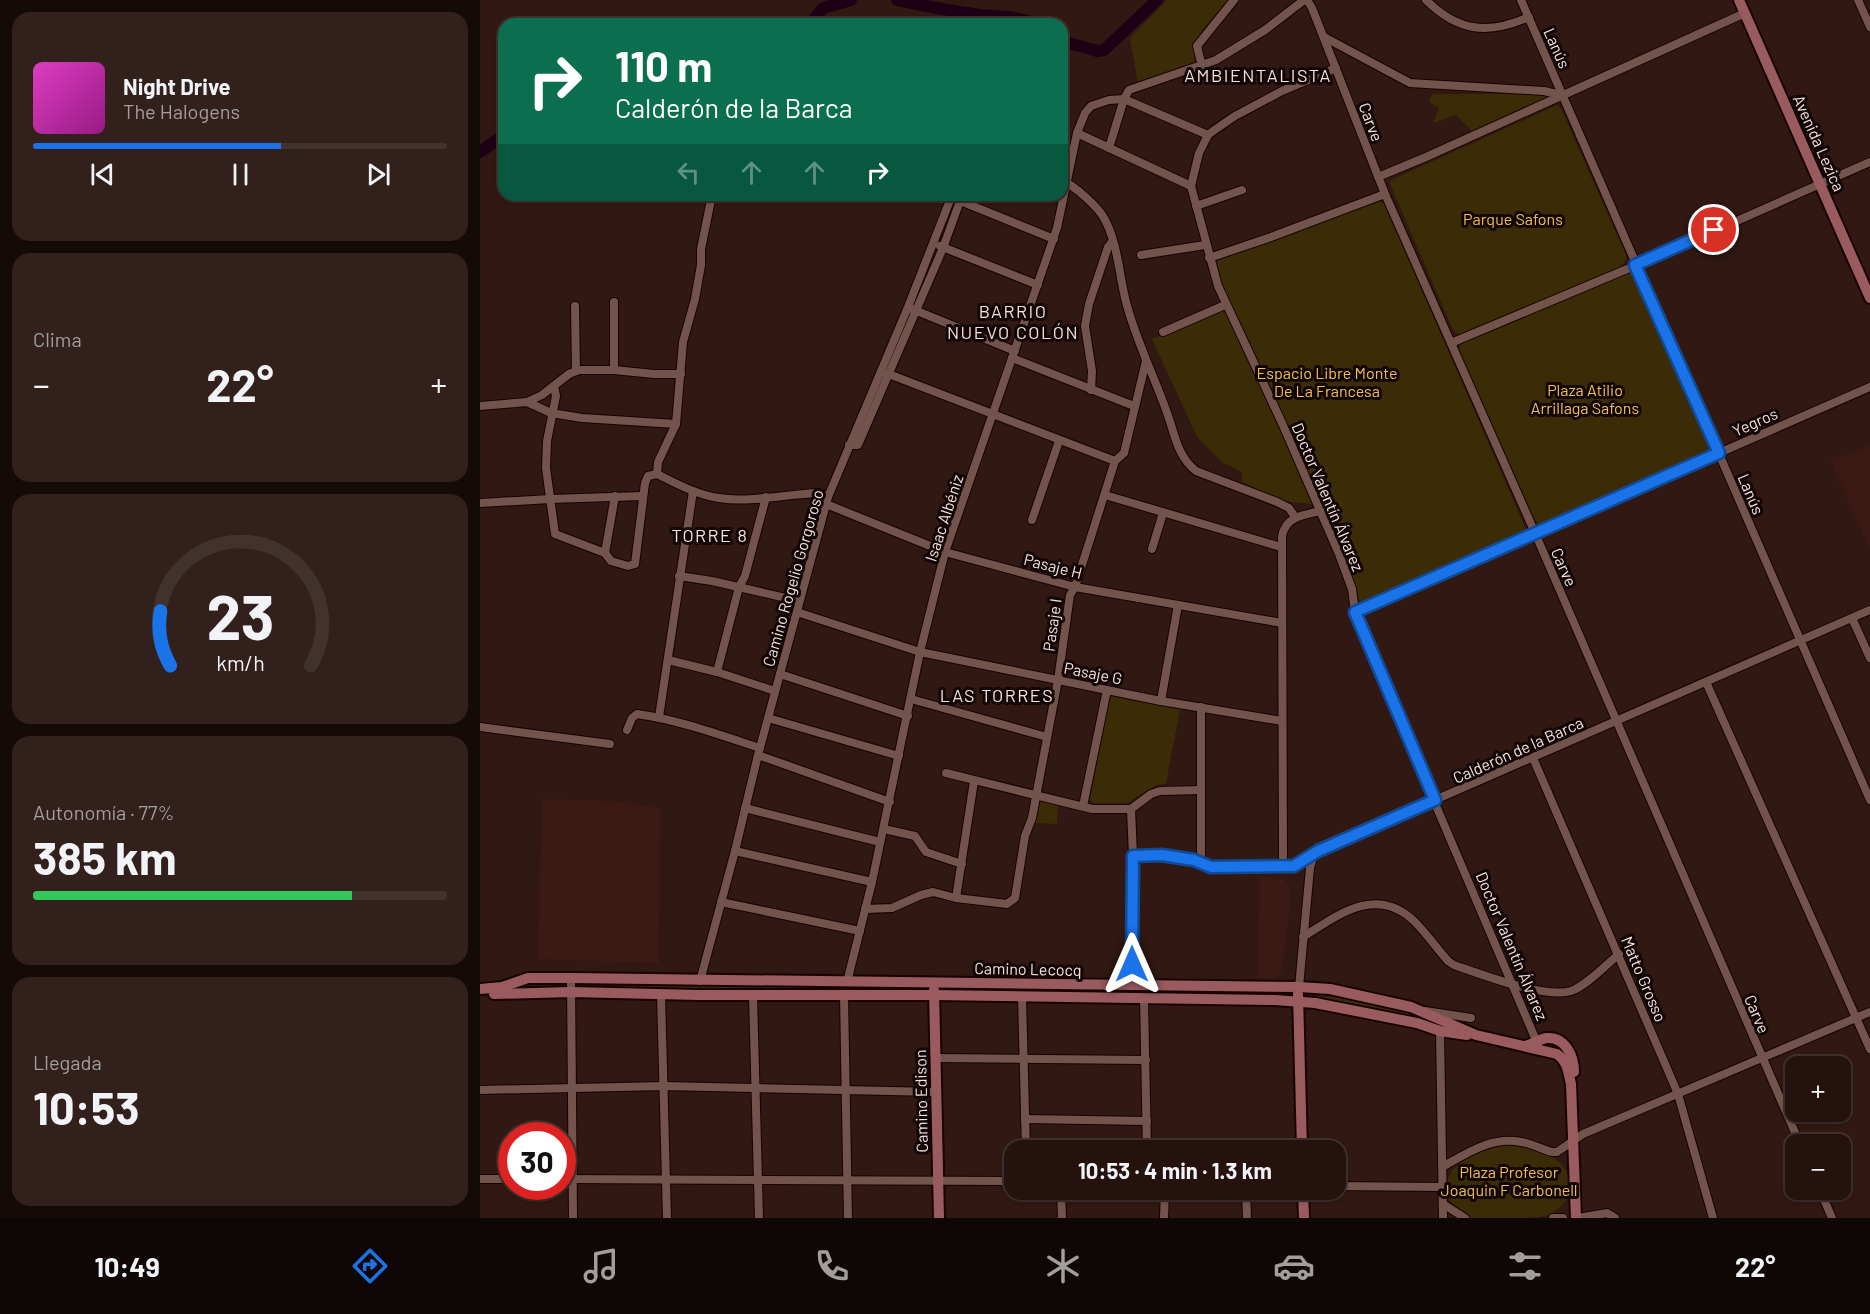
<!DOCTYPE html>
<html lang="es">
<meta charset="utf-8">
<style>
body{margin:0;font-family:Barlow,sans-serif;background:#31201c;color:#f1f3f6;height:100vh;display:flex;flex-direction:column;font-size:22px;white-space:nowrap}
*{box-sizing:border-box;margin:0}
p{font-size:20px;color:#a39e9e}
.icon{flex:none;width:33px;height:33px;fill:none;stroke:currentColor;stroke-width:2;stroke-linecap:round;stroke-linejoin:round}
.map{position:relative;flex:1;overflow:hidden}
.drawer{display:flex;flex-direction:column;gap:12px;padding:12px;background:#140a08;width:480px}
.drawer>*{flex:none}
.hud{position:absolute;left:18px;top:18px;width:570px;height:183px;border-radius:18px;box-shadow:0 2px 4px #0004,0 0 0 2px #42322e;background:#0b6e4f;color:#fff;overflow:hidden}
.buttons{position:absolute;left:1305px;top:1056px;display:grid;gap:12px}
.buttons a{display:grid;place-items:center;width:66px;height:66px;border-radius:12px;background:#25120e;box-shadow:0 2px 4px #0004,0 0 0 2px #42322e;font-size:30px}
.speed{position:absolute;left:18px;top:1122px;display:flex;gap:12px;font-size:30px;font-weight:700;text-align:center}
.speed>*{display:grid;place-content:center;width:78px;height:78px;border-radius:50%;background:#25120e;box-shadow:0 2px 4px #0004,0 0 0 2px #42322e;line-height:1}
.speed .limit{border:9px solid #d22;background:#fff;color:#111}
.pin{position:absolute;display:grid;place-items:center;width:51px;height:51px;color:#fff;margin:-26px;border:3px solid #fff;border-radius:50%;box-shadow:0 2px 6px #0007}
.me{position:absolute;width:66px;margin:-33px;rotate:0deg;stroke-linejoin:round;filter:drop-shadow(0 0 4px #0008)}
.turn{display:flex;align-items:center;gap:21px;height:126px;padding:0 18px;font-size:27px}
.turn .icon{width:78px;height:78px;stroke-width:2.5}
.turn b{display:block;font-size:42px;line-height:51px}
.lanes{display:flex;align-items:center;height:57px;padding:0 18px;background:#0003;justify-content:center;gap:30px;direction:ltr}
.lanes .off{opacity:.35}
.big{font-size:45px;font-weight:700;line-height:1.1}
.drawer .tile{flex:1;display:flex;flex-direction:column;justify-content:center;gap:9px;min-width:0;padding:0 21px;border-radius:18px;background:#31201c}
.drawer .dial{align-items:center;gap:0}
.dial svg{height:156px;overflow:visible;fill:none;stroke:#42322e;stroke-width:7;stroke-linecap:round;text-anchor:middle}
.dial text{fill:#f1f3f6;stroke:none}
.song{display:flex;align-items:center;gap:18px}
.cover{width:72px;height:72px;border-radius:9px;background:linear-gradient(135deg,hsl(310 70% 55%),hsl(310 70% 35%))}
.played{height:6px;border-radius:3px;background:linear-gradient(90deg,#1a73e8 60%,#42322e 60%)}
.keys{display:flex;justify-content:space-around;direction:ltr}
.heat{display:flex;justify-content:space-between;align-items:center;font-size:33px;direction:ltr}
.charge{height:9px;border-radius:4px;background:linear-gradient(90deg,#34c759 77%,#42322e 0)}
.trip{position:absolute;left:524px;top:1140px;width:342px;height:60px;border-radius:18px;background:#25120e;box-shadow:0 2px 4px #0004,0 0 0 2px #42322e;font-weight:700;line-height:60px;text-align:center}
.dock{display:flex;height:96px;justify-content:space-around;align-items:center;background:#0f0706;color:#a39e9e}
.dock .icon{width:42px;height:42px}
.dock .active{color:#1a73e8}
.dock b{font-size:27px;color:#f1f3f6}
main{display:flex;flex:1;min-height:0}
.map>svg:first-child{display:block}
.built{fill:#3b1a13}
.green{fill:#3b2b06}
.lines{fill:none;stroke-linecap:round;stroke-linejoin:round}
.river{stroke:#1d0013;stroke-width:12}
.street-casing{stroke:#180301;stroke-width:10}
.secondary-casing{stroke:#180301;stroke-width:14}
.street{stroke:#73544d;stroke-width:8}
.secondary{stroke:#9a5b5f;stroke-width:10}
.route-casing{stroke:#114b97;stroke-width:15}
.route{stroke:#1a73e8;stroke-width:10}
.labels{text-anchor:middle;stroke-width:6;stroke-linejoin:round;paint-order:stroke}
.street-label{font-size:16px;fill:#f6e3de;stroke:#110605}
.park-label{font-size:16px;fill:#f2c052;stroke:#110605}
.neighbourhood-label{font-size:18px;letter-spacing:1.5px;fill:#f6e3de;stroke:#110605}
</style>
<main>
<section class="drawer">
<div class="tile">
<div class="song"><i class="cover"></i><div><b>Night Drive</b><p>The Halogens</p></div></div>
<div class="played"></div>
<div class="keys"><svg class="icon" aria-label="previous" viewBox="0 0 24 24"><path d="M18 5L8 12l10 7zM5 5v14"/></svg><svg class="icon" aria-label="pause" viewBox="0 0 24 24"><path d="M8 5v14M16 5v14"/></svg><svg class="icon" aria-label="next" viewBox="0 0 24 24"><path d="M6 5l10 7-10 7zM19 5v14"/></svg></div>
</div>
<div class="tile"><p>Clima</p>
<div class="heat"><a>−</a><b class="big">22°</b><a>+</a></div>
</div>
<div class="tile dial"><svg viewBox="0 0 100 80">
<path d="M14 69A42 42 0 1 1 86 69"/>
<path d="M14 69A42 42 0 0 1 9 41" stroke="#1a73e8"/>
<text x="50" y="56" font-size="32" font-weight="700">23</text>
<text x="50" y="72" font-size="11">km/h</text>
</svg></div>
<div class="tile"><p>Autonomía · 77%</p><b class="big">385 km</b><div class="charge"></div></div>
<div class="tile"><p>Llegada</p><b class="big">10:53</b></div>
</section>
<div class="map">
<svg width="1390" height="1218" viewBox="0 0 1390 1218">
<rect width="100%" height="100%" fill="#311812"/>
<!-- built -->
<g class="built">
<polygon points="1390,445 1390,550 1351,462"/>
<polygon points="62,799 133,801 180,808 179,963 58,959"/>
<polygon points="780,877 804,879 810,886 811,893 802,971 795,979 777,978"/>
</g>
<!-- green -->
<g class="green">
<path d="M687,0H749C738,12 722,27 716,42C713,50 717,58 713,65L658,84L650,38Z"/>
<polygon points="952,94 1061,94 1068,97 993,132 976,115 953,123 959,108 949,102"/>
<polygon points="1077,105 1081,109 1146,255 1146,261 1139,267 981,336 973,330 910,184 911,180"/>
<path d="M899,201L904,204L1046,529L1038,536L882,603L878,600L865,554L848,512L832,504L803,501L762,482V472L742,462L717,437L672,339L751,306C745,294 730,272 738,260Z"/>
<polygon points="1152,271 1156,275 1231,445 1230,449 1065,524 1057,523 1053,520 979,353 980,346 984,342"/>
<polygon points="630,696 700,709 686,784 676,785 647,803 613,803 610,799"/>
<polygon points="561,801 578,804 577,824 553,823 558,805"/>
<polygon points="154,984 449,986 449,990 103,988"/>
<polygon points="517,988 810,991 754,996 490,991"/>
<path d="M822,996C863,996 923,1004 959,1022Z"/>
<path d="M1024,1145C1049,1146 1092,1155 1090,1187C1090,1200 1079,1209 1069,1215C1059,1218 1044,1218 1033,1218C1022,1218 1002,1218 992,1218C985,1216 978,1209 973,1204C969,1200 967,1194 967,1188C965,1162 1004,1149 1024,1145Z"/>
</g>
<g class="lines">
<!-- river -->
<g class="river">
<path d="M417,0C444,6 472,11 500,15C519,17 536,16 555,24"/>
<polyline points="330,24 343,8 371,0"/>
<polyline points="582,41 617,51 624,50 677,0"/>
<polyline points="0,152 24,135"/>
</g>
<defs>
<g id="street">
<polyline points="827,0 832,8 905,194 1055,533 1320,1144"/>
<path d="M946,0C978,32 1008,35 1049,17"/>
<polyline points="1041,0 1390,800"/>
<polyline points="1378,0 1390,27"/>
<polyline points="844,37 930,83 1064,91 1081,95"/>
<polyline points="722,66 717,46 754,0"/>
<polyline points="856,68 802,91 755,116 733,131 728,135 719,153 711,186 738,286 802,423 859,554 872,589 875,612 879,625 1058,1045"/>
<polyline points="597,133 711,186"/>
<polyline points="629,148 644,99 649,90 736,60 785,30 824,0"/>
<polyline points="898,177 946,157 1265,13"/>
<path d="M583,181C595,186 618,207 624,218C638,243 639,275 646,302C656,340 673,374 686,410C695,433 696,455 716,471L797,502L809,508L815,517"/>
<polyline points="478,200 574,239"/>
<polyline points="716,206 762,190"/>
<polyline points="460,246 558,285"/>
<polyline points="661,255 725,245"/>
<polyline points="729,258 791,237 905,194"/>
<polyline points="95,306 96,371"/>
<polyline points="432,309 535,351"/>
<polyline points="683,332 745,305"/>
<polyline points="971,343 1171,259 1390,162"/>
<polyline points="532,358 654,406"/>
<polyline points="134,370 134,302"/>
<polyline points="406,373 635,461"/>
<polyline points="74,386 76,396 67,441 66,468 75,534 125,553 131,561 148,566 155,564 165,483 168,476 177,474"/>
<polyline points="611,390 612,371 605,326 609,304 628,247 632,242"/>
<polyline points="47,402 71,413 102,418 196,424"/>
<polyline points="0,406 47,402 62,395 89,374 99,370 134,370 174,374 201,374"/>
<polyline points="369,445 378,445 463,248 480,201"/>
<polyline points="177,474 178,462 196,424 203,342 215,299 221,265 221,249 232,195"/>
<path d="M177,474C197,484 217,495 239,498C269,503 307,494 338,493L348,497"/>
<polyline points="625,495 801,547"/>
<polyline points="0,503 70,499 163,496"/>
<polyline points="346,504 465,552 595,587 802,623"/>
<polyline points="552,520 579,441"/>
<polyline points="672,549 683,513"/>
<polyline points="125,553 135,496"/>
<polyline points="199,576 232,581 319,601"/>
<polyline points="317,612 440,652 681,701 802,721"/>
<polyline points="875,612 1390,387"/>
<polyline points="1372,618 1390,658"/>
<polyline points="188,660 237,672 295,691"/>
<polyline points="237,672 259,587 265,576 286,497"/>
<polyline points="300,674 428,716"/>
<polyline points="1226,682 1390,1049"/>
<polyline points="431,699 567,737"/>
<polyline points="681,701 698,605"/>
<polyline points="179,717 213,491"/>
<polyline points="288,718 419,756"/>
<polyline points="0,727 130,744"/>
<path d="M147,730L152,718L157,714C199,720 240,735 280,748"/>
<polyline points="278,755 410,802"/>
<polyline points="1053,758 1198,1094 1233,1218"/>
<polyline points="466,773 612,809 651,809 671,794 680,791 721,790"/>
<polyline points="603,806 627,690"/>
<polyline points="265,808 400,842"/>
<polyline points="651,809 653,856 652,986"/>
<polyline points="404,829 435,836 446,852 482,864"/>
<polyline points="255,851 392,882"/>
<polyline points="653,856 682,855 714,860 731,867 803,868 821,863 838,851 1390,610"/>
<polyline points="721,862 721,707"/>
<path d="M803,868L802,536C806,516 824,515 841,511"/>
<polyline points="476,898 494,781"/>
<polyline points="241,902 380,931"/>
<polyline points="385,909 412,908 441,895 453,892 476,898 527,904 535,898 545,836 552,818 578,680 590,595 595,587 635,461 644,453 666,361"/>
<path d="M823,937C858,915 897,884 935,922C947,934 957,949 968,961L974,965C1000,974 1066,999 1091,991C1106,986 1126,965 1139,954"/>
<polyline points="91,978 93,1218"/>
<polyline points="220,981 255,851 278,755 348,497 428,307 472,195"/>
<polyline points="367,982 392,882 440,652 465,552 577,228 597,133 605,113 611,106 629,100 644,99 728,135"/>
<polyline points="819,987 830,868 834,854"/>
<polyline points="181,995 187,1218"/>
<polyline points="273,996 279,1218"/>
<polyline points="364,996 368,1218"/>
<polyline points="542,997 546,1150"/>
<polyline points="664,999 667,1150"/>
<polyline points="945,1011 991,1018"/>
<polyline points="960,1031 963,1218"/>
<polyline points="456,1058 666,1060"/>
<polyline points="0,1090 184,1086 456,1092"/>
<polyline points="545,1119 667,1121"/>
<path d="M962,1167C986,1154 1011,1136 1041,1142C1051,1143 1061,1149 1072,1152H1077L1103,1134L1390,1012"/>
<polyline points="0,1179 32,1179"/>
<polyline points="82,1179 534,1181"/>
<polyline points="855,1186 962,1187"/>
<polyline points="581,1190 582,1218"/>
<polyline points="766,1190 767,1218"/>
<polyline points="1340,1190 1352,1218"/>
<polyline points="963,1204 985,1218"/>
<polyline points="684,1218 685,1190"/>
<polyline points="1073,1218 1083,1218"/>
<polyline points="1098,1218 1127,1213 1135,1218"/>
</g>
<g id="secondary">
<polyline points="1259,0 1390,298"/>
<path d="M0,989L22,987L48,978H91L819,987L850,989L931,1007L996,1035L1077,1054C1088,1062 1088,1072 1091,1084L1096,1218"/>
<polyline points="454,990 459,1218"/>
<polyline points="14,994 91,992 219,995 454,995 795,1000 835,1003 937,1023 960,1031 987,1035"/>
<polyline points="818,994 822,1150"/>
<path d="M1044,1046C1052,1045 1058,1039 1067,1038C1086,1037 1094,1057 1094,1072"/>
<polyline points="823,1190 824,1218"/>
</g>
</defs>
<!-- street casing -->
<use href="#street" class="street-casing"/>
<!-- secondary casing -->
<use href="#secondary" class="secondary-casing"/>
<!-- street -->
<use href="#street" class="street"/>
<!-- secondary -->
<use href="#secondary" class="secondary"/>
</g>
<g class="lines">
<defs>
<polyline id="route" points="652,964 653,856 682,855 714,860 731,867 814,866 838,851 955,800 875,612 1239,453 1155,265 1234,230"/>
</defs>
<!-- route casing -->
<use href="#route" class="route-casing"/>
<!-- route -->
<use href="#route" class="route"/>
</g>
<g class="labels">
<!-- street labels -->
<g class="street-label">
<text transform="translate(1077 48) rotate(66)" y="6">Lanús</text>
<text transform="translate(891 122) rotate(69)" y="6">Carve</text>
<text transform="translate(1339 143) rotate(66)" y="6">Avenida Lezica</text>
<text transform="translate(1275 422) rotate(-24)" y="6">Yegros</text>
<text transform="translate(1271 494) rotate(67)" y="6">Lanús</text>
<text transform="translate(848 497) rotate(67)" y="6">Doctor Valentín Álvarez</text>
<text transform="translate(464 518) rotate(-72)" y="6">Isaac Albéniz</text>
<text transform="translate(573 566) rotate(14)" y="6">Pasaje H</text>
<text transform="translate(1084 567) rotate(66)" y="6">Carve</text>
<text transform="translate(313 578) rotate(-74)" y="6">Camino Rogelio Gorgoroso</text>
<text transform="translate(572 625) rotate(-82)" y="6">Pasaje I</text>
<text transform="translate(613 673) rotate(11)" y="6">Pasaje G</text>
<text transform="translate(1038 750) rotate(-24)" y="6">Calderón de la Barca</text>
<text transform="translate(1032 946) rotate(67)" y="6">Doctor Valentín Álvarez</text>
<text transform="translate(548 969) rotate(1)" y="6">Camino Lecocq</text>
<text transform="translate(1164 979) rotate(67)" y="6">Matto Grosso</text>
<text transform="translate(1277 1014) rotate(67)" y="6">Carve</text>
<text transform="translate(441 1101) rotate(-91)" y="6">Camino Edison</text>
</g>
<!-- park labels -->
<g class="park-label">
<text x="1033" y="225">Parque Safons</text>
<text x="847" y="379">Espacio Libre Monte<tspan x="847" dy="18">De La Francesa</tspan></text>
<text x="1105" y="396">Plaza Atilio<tspan x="1105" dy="18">Arrillaga Safons</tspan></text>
<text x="1029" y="1178">Plaza Profesor<tspan x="1029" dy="18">Joaquin F Carbonell</tspan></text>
</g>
<!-- neighbourhood labels -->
<g class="neighbourhood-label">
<text x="778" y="82">AMBIENTALISTA</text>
<text x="533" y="318">BARRIO<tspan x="533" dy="21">NUEVO COLÓN</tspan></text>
<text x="230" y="542">TORRE 8</text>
<text x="517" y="702">LAS TORRES</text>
</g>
</g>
</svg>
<div class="buttons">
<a>+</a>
<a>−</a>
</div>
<div class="speed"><div class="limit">30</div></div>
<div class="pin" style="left:1234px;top:230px;background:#d93025"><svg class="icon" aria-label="arrive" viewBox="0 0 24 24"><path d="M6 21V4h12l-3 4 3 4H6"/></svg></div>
<svg class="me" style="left:652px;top:964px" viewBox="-20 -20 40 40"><path d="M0-17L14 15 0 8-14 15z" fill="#1a73e8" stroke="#fff" stroke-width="4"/></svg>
<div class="trip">10:53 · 4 min · 1.3 km</div>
<div class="hud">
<div class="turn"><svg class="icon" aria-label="right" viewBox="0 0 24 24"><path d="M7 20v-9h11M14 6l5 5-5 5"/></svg><div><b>110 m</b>Calderón de la Barca</div></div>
<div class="lanes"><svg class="icon off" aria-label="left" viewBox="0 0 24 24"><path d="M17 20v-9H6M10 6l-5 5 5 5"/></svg><svg class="icon off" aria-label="ahead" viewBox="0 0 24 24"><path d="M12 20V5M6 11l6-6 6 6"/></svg><svg class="icon off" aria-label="ahead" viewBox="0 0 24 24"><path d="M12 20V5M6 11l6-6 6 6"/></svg><svg class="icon" aria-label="right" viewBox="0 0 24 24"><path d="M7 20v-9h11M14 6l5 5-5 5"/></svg></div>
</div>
</div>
</main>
<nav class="dock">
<b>10:49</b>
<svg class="icon active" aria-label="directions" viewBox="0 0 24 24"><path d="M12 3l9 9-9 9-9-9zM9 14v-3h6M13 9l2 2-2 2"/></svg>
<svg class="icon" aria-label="music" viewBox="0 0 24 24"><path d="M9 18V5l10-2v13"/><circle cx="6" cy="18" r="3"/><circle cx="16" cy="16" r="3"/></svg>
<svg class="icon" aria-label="phone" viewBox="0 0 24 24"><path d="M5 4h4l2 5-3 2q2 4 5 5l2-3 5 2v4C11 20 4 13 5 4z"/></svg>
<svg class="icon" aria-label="climate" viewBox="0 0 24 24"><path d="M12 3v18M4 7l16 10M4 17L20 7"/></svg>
<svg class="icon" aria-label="car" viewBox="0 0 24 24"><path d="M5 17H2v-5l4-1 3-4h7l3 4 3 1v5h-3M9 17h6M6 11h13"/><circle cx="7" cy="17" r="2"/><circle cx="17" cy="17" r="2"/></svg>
<svg class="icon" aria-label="filters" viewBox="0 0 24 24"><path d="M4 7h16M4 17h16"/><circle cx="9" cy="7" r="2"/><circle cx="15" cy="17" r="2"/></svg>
<b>22°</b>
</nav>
